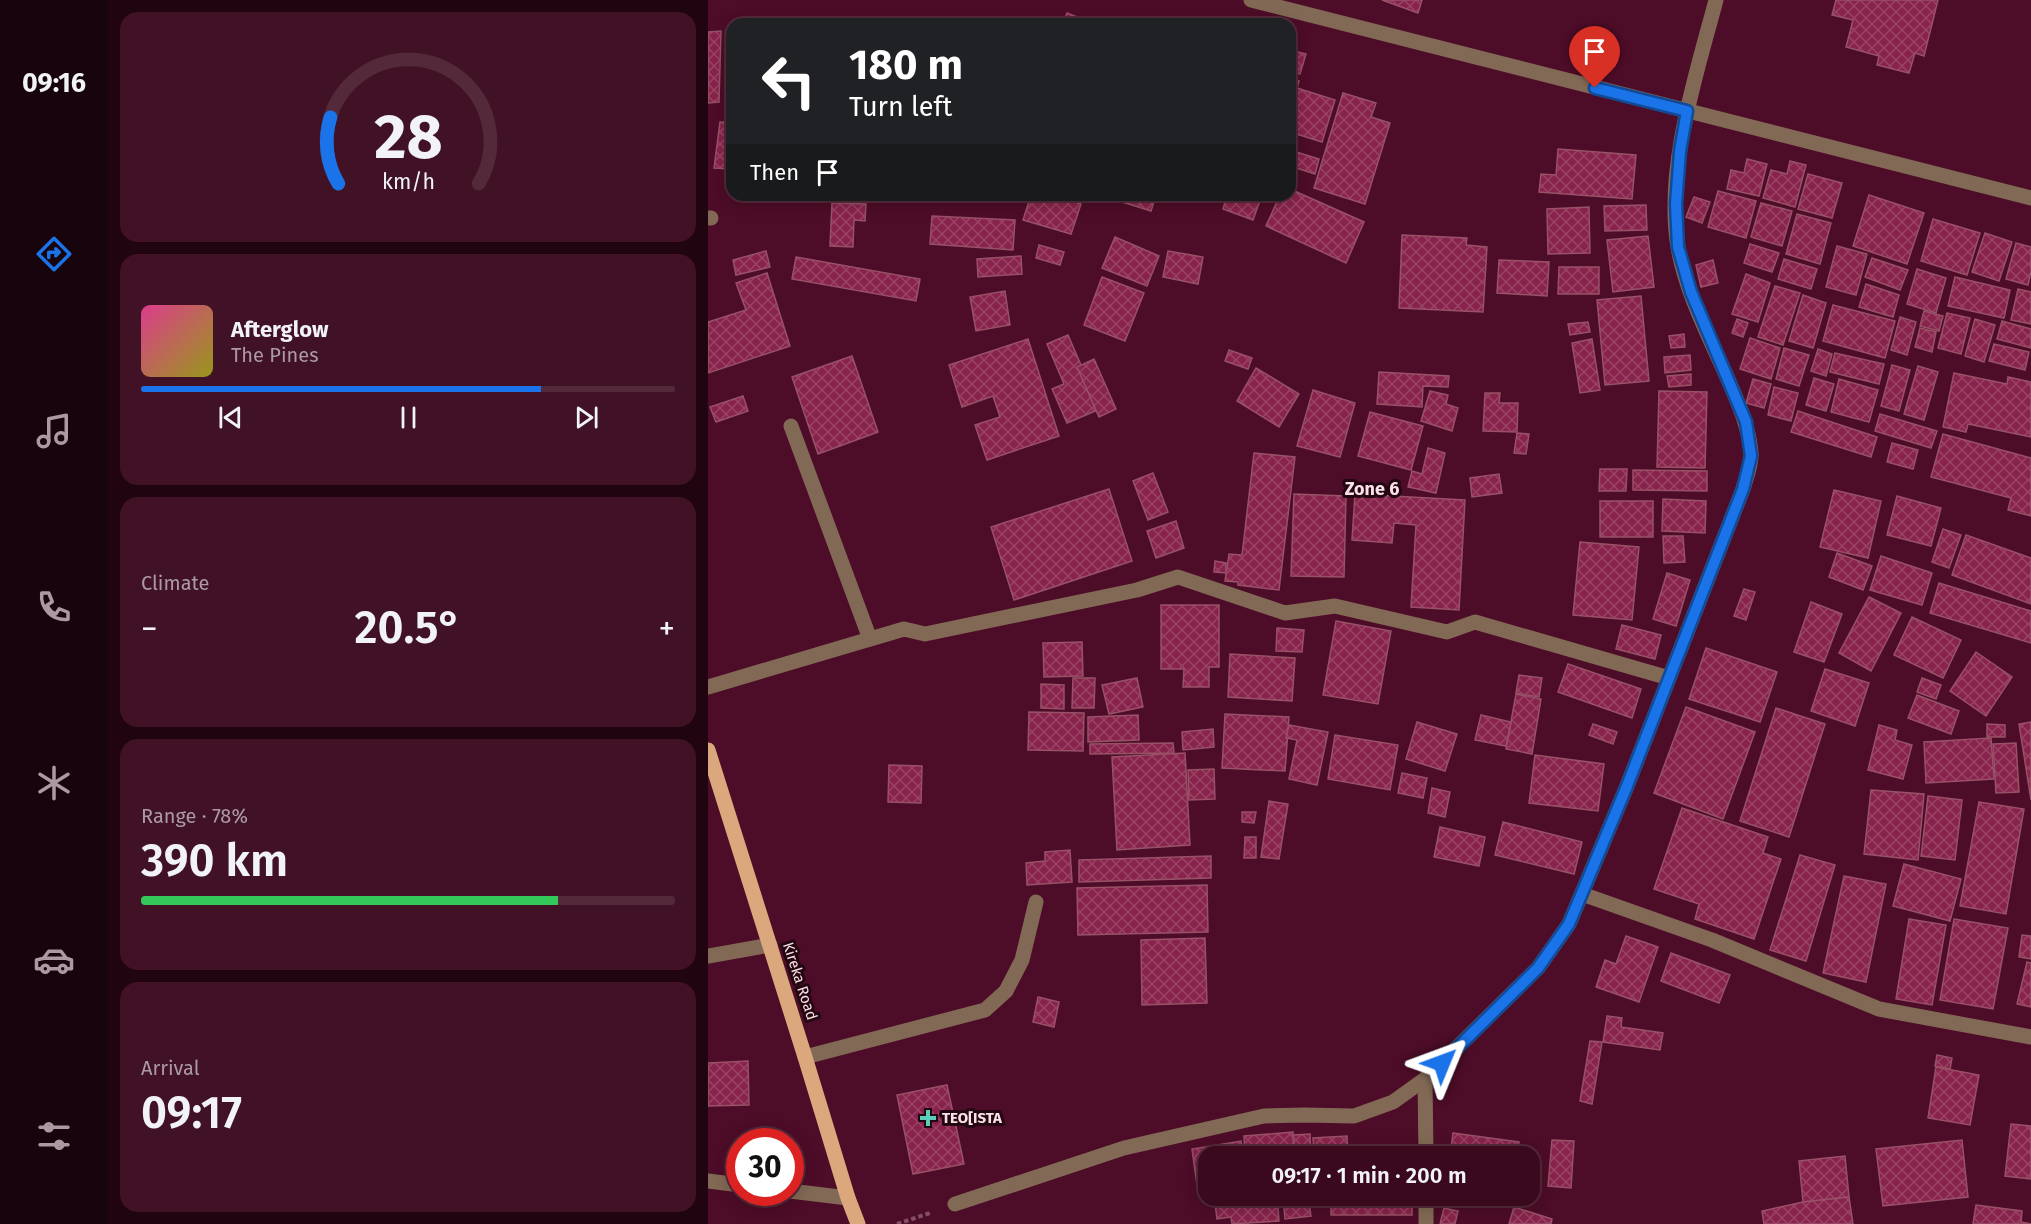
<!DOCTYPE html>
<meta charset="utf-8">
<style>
body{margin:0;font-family:"Fira Sans",sans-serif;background:#411226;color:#f1f3f6;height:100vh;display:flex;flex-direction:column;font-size:22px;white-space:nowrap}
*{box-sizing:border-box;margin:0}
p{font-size:20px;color:#ab9aa4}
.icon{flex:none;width:33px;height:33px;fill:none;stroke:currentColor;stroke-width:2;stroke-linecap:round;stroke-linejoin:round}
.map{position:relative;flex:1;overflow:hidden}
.panel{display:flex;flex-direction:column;gap:12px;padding:12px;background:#200510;width:600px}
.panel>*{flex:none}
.top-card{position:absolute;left:18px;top:18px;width:570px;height:183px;border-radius:18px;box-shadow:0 3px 15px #0003,0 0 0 2px #542a3b;background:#202124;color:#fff;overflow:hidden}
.speed{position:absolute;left:18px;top:1128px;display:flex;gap:12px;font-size:30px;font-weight:700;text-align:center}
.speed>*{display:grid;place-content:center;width:78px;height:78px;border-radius:50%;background:#3a091d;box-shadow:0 3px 15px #0003,0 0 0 2px #542a3b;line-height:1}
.speed .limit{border:9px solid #d22;background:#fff;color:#111}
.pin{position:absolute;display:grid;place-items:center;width:51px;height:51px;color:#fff;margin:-62px -26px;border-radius:50% 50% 50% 0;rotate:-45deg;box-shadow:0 0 6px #0007}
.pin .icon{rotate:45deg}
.me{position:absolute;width:66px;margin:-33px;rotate:46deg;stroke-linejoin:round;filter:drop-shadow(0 0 4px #0008)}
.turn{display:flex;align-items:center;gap:21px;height:126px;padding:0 24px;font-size:27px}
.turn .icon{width:78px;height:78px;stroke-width:2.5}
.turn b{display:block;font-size:42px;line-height:51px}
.then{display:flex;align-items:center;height:57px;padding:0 24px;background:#0003;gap:12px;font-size:22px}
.big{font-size:45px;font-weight:600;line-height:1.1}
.panel .widget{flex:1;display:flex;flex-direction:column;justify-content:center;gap:9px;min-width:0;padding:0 21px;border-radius:18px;background:#411226}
.panel .dial{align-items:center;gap:0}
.dial svg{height:156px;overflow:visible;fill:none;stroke:#542a3b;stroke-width:7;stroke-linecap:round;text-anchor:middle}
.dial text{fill:#f1f3f6;stroke:none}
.song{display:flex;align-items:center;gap:18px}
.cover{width:72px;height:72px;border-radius:9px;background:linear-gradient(135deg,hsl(330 70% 55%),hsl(60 70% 35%))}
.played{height:6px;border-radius:3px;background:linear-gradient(90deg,#1a73e8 75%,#542a3b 75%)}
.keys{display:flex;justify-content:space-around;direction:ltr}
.heat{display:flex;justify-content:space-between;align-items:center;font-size:33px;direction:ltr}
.charge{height:9px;border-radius:4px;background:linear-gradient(90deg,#34c759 78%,#542a3b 0)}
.trip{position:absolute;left:490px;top:1146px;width:342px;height:60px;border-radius:18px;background:#3a091d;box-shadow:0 3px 15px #0003,0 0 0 2px #542a3b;font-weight:600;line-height:60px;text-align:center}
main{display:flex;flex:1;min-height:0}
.tab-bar{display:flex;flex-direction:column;width:108px;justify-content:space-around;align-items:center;background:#17040c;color:#ab9aa4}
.tab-bar .icon{width:42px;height:42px}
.tab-bar .current{color:#1a73e8}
.tab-bar b{font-size:27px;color:#f1f3f6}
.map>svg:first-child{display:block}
.building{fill:url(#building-cross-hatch);stroke:#985167;stroke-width:1.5}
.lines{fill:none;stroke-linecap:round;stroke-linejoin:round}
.path{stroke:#844f64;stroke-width:4;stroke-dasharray:4.5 3;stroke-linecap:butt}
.minor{stroke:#826955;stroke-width:15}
.major{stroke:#dba77d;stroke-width:15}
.route-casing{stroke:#114b97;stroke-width:15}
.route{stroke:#1a73e8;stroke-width:10}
.poi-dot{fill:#5bcebb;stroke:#230711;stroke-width:2}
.labels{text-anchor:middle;stroke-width:6;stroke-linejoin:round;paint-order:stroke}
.street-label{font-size:15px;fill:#fbe1e7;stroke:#230711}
.poi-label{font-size:15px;font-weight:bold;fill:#fbe1e7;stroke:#230711;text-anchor:start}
.quarter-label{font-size:18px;font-weight:bold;fill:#fbe1e7;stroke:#230711}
</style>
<main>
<nav class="tab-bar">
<b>09:16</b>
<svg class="icon current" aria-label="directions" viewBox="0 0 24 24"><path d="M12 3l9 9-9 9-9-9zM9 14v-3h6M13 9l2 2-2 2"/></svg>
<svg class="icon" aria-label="music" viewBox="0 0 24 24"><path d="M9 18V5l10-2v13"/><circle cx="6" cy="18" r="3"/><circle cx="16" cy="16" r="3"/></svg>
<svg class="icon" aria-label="phone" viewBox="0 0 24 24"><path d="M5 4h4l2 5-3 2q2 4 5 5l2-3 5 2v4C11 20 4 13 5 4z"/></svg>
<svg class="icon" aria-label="climate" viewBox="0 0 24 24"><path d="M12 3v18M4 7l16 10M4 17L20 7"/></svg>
<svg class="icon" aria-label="car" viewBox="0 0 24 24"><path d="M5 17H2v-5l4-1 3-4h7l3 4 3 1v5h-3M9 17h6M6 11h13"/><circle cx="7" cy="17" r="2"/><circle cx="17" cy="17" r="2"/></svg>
<svg class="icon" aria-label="filters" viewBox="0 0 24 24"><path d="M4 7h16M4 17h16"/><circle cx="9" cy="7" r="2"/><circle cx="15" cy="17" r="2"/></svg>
</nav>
<section class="panel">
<div class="widget dial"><svg viewBox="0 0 100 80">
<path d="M14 69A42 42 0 1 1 86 69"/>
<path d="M14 69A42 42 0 0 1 10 35" stroke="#1a73e8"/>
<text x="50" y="56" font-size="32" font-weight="700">28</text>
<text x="50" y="72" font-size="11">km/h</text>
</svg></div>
<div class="widget">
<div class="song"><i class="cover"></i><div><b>Afterglow</b><p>The Pines</p></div></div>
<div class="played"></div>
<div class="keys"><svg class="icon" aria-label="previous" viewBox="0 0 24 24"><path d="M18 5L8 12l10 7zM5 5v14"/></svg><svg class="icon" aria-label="pause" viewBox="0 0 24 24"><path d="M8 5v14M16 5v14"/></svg><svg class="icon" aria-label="next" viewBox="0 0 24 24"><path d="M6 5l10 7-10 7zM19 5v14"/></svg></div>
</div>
<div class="widget"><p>Climate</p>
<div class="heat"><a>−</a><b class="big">20.5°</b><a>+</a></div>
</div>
<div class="widget"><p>Range · 78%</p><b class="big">390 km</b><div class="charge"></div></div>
<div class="widget"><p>Arrival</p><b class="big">09:17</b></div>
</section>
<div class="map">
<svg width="1323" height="1224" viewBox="0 0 1323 1224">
<defs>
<pattern id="building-cross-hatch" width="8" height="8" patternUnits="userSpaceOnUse" patternTransform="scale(1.5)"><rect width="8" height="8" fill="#88234b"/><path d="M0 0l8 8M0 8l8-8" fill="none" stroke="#9a4365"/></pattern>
</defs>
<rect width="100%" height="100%" fill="#4d0c27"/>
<!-- building -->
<g class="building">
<polygon points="674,0 714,0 710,13"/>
<polygon points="1128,0 1230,0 1216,56 1207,53 1201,73 1169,65 1171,56 1138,47 1145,20 1124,15"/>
<polygon points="359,13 386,24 355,24"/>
<polygon points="13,31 11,102 0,103 0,32"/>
<polygon points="582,50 598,54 592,74 582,72"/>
<polygon points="582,78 591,81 589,88 627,100 614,142 582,132"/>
<polygon points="635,93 668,103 663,117 682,123 657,204 606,188"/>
<polygon points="12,122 24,123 24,169 6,168"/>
<polygon points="850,149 928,155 924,199 831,192 833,174 848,175"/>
<polygon points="582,150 611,159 607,174 582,166"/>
<polygon points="1039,159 1059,164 1051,196 1019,189 1023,170 1036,173"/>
<polygon points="1082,161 1098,165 1087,207 1055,198 1063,170 1079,174"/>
<polygon points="1100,174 1134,183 1124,218 1090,209"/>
<polygon points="582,189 656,222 638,263 558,226 572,195 582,195"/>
<polygon points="1010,191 1048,201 1038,238 1000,227"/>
<polygon points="323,195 345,195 373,204 363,234 315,220"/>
<polygon points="392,195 448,195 443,211"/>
<polygon points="519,195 554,195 545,220 515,209"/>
<polygon points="1161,195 1216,213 1199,264 1145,246"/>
<polygon points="986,197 1002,202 994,223 978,217"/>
<polygon points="124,203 158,204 157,221 146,220 145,247 122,246"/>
<polygon points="1053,203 1084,211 1074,246 1043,237"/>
<polygon points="938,205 939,230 897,231 896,206"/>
<polygon points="881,207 882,253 840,254 839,209"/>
<polygon points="1089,214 1123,223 1112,264 1078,254"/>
<polygon points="224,216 307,220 305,250 222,244"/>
<polygon points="1225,219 1272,233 1259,275 1213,261"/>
<polygon points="1277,233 1304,242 1291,281 1264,272"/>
<polygon points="694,235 759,238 758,245 779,247 775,312 691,308"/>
<polygon points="940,236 946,287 905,292 899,240"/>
<polygon points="407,237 451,256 439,286 394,268"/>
<polygon points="1308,243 1323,247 1323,272 1320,285 1298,279"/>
<polygon points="1042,244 1071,253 1064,272 1036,263"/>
<polygon points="331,245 356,252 352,265 328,258"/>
<polygon points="1129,246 1159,254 1148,295 1118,287"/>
<polygon points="58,251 62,267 28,275 25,260"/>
<polygon points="460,251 495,257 490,284 455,277"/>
<polygon points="313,256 314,274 270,277 269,259"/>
<polygon points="88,257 212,279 208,301 84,279"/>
<polygon points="1164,258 1200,270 1192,290 1157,277"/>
<polygon points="1076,259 1109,269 1103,289 1070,279"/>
<polygon points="791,260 841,262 839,296 789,293"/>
<polygon points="1005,260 1010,283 993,287 988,265"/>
<polygon points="851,267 891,267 891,294 850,294"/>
<polygon points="1209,269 1238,278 1228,313 1199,304"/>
<polygon points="59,273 82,346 0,373 0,322 38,310 28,283"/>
<polygon points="1038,274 1062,283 1050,322 1024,314"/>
<polygon points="394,277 436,293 417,341 376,325"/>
<polygon points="1247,277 1302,290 1296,318 1240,306"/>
<polygon points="1158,284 1191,295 1185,317 1151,307"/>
<polygon points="1067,286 1092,293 1075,345 1050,337"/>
<polygon points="1310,289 1323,292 1323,324 1303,320"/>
<polygon points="297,291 302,325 268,331 262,297"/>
<polygon points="1095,295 1118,303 1105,348 1081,341"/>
<polygon points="933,296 941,381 897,385 889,300"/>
<polygon points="1125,305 1187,321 1177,358 1115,341"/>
<polygon points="1216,311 1235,316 1231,331 1212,326"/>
<polygon points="1239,313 1262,318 1253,354 1230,348"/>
<polygon points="1192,317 1208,322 1199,355 1183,350"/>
<polygon points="1029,319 1040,323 1035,337 1024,333"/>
<polygon points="1267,319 1287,325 1276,362 1257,356"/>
<polygon points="1294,321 1323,329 1323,348 1289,339"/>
<polygon points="880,322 882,332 862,335 860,324"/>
<polygon points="1212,328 1228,332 1224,352 1207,347"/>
<polygon points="976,334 977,347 963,348 961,336"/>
<polygon points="360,335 392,409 359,423 344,389 356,384 339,344"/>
<polygon points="1042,338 1072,348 1063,379 1032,369"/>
<polygon points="320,339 351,436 279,460 267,425 292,417 285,396 254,407 241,365"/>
<polygon points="884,339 892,390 872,393 864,343"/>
<polygon points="1286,344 1321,352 1317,370 1281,361"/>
<polygon points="1076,348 1101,355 1091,386 1068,379"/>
<polygon points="1110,349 1124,354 1118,376 1103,371"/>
<polygon points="521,350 544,358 540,369 517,361"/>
<polygon points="1127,353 1176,364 1171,384 1122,372"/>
<polygon points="982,355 983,370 957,373 956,357"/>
<polygon points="144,356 170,432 110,454 84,377"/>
<polygon points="386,359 408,409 391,417 369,367"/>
<polygon points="1184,365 1202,370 1191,411 1173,406"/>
<polygon points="1210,366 1230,372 1216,420 1196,414"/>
<polygon points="548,368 591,394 571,427 529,401"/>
<polygon points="671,372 741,376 740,387 715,386 714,407 669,404"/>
<polygon points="1246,373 1299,384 1300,377 1323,382 1323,437 1260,424 1258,432 1235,427"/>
<polygon points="983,374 983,385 961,387 959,376"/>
<polygon points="1106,378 1126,384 1118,411 1098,405"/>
<polygon points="1045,379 1063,384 1056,408 1038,403"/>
<polygon points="1131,379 1170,390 1161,422 1123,412"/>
<polygon points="1066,387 1090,393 1083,421 1060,415"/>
<polygon points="605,390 647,403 632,457 589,446"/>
<polygon points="722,391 740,395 738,404 750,408 744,431 713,421"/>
<polygon points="951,391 999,392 997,468 949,467"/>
<polygon points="777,393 792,393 791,403 810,403 809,432 775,431"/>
<polygon points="35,396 40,411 8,422 2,407"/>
<polygon points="1090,411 1169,437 1163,457 1083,432"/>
<polygon points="662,412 715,426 703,470 650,456"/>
<polygon points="1172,414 1229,431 1223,448 1167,431"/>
<polygon points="809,433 821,434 818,454 806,453"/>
<polygon points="1235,434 1323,458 1323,516 1300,510 1303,498 1223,477"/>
<polygon points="1184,443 1210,450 1205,469 1179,462"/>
<polygon points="720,448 737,453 728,493 700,487 704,471 714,474"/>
<polygon points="546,453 587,457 571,590 530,585 530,582 517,581 521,554 534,555"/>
<polygon points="892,469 919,469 918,491 891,491"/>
<polygon points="925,470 999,471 999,491 925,490"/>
<polygon points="445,473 460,512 440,520 425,481"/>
<polygon points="791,474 794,493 764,497 762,478"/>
<polygon points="401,489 424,561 306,600 283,527"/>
<polygon points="1126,490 1173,501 1160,558 1112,547"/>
<polygon points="586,494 638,496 636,577 583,576"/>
<polygon points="647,494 757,500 751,610 703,607 708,525 686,523 684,543 644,540"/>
<polygon points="1189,496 1233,508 1223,546 1179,535"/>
<polygon points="955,499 998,501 997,533 954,531"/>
<rect x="892" y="501" width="53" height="36"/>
<polygon points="468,521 476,548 448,558 439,531"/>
<polygon points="1235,529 1253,535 1241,568 1224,562"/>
<polygon points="1258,535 1323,558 1323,604 1244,575"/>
<polygon points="955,536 975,536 977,562 956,563"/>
<polygon points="872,542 931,547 924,620 865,615"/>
<polygon points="1129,553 1164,566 1155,590 1121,577"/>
<polygon points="1173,556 1224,573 1214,605 1162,590"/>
<polygon points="507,561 518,563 518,573 506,572"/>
<polygon points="959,573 982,580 968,626 945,619"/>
<polygon points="1231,583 1323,611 1323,643 1222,613"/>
<polygon points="1036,589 1047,592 1038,620 1026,616"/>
<polygon points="1161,597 1193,613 1163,671 1131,653"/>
<polygon points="1103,602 1134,614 1116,662 1086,652"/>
<polygon points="453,605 511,605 511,667 501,667 501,687 475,687 476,669 453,669"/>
<polygon points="1204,617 1253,640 1235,678 1186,655"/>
<polygon points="628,621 683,631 670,704 615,695"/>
<polygon points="914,625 953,635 947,659 908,649"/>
<polygon points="569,628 596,630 594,652 568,651"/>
<polygon points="374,642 375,676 336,677 335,643"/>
<polygon points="998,648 1069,672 1052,722 981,699"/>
<polygon points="1268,652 1304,677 1278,716 1242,691"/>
<polygon points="522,654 587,658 584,701 520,697"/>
<polygon points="860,664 933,689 924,718 850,692"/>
<polygon points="1117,669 1161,683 1147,726 1103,711"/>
<polygon points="811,675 834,678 831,697 808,693"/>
<polygon points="365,678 387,678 386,708 364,708"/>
<polygon points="429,678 435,707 401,714 394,685"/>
<polygon points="1214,678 1233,685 1228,699 1209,692"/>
<polygon points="333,684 356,685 356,709 333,708"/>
<polygon points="808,694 833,699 824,754 798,749"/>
<polygon points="1209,695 1251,711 1243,734 1200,718"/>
<polygon points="978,707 1047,732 1015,819 946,793"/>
<polygon points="1068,708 1117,724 1081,837 1032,821"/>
<polygon points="321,712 376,713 375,751 320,750"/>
<polygon points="517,714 581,717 577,771 514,768"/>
<polygon points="430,715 431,740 380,742 380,717"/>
<polygon points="773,715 803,722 798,746 767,740"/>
<polygon points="709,722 749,734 737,771 698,759"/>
<polygon points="1323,722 1323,800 1311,724"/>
<polygon points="885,724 909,732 905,744 881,735"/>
<polygon points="1279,724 1297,725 1297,737 1279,737"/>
<polygon points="581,725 620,732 609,785 581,779 589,740 578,738"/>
<polygon points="1171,725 1189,730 1187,740 1204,745 1195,779 1160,770"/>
<polygon points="505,729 506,747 475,750 474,732"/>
<polygon points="627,735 690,745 682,790 620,779"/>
<polygon points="1283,738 1286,779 1218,783 1216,742"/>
<polygon points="465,743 466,753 382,754 382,744"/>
<polygon points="1308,743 1311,792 1288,793 1285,744"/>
<polygon points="477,753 482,845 409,850 404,757"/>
<polygon points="827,755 896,764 890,811 821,803"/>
<polygon points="181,765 214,766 213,803 180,802"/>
<polygon points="506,769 507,799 481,800 480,770"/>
<polygon points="694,773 719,778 715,798 690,793"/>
<polygon points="724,788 742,792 737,817 720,813"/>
<polygon points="1163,790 1216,794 1210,860 1156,854"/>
<polygon points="1220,796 1254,800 1247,860 1213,856"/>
<polygon points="561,801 580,804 571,859 553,857"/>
<polygon points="1271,802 1316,809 1298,914 1252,906"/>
<polygon points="974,808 1060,837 1055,853 1073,859 1046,939 987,919 991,904 946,889"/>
<polygon points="534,812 548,812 546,823 534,822"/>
<polygon points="795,822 874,842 866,874 787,855"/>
<polygon points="732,827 777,837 771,866 726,857"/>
<polygon points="537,837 548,837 548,858 536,858"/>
<polygon points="362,850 364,882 319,885 318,863 337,861 337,852"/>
<polygon points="1092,855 1127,865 1098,961 1062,950"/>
<polygon points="503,856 503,878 371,882 371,860"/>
<polygon points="1196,864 1253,879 1242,921 1185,906"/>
<polygon points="1136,876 1178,884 1158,982 1115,973"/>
<polygon points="499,885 500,932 370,935 369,888"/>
<polygon points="1201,919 1238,925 1224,1005 1188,999"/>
<polygon points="1246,919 1300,928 1285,1009 1232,1000"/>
<polygon points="1314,935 1323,936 1323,959 1311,957"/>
<polygon points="918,936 950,947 931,1002 888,987 897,960 908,964"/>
<polygon points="497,938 499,1003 434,1005 433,940"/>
<polygon points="963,953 1022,975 1011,1003 953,981"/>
<polygon points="1319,962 1323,963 1323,1007 1309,1004"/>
<polygon points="330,997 351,1002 346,1027 325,1022"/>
<polygon points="899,1016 914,1018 913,1027 955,1033 952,1050 895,1042"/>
<polygon points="882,1041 894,1042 884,1104 872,1101"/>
<polygon points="1229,1055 1244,1058 1242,1069 1227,1066"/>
<polygon points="40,1061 41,1105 0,1106 0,1063"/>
<polygon points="1228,1067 1271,1075 1262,1125 1220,1118"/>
<polygon points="239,1085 256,1164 205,1174 189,1095"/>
<polygon points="1303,1124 1323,1126 1323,1179 1297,1176"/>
<polygon points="585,1132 586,1153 564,1154 564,1156 537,1156 536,1136"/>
<polygon points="745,1133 811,1142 809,1156 742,1156"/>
<polygon points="602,1134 603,1156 587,1156 585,1135"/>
<polygon points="639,1136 640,1154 606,1156 605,1138"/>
<polygon points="844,1140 866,1141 863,1188 840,1186"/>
<polygon points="1254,1140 1260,1197 1175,1206 1168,1149"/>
<polygon points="533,1141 535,1156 501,1156 501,1183 489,1185 484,1149"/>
<polygon points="1137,1156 1141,1197 1095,1202 1091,1161"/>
<polygon points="506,1196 569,1196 571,1221 524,1224 523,1217 509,1219"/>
<polygon points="575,1196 600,1196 603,1216 577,1219"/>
<rect x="623" y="1196" width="81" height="19"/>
<polygon points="1141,1197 1145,1224 1056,1224 1054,1211 1095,1202"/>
<polygon points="1268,1205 1314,1211 1313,1222 1323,1224 1265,1224"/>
<polygon points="806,1207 844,1219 843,1224 801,1224"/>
<polygon points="736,1208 750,1211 747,1224 732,1224"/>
</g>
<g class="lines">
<!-- path -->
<polyline class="path" points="189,1224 222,1213"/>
<!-- minor -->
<g class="minor">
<polyline points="543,0 1323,198"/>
<polyline points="0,218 3,218"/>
<polyline points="83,426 162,639"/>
<polyline points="0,687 196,629 217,634 429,590 470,577 577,613 627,606 739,632 767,622 961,678"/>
<polyline points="874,894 1004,940 1171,1009 1323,1037"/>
<polyline points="0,956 62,945"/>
<polyline points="97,1057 277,1010 298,991 314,960 328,902"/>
<polyline points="717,1079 718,1156"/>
<polyline points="0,1181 32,1185"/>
<polyline points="82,1191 140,1198"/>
<polyline points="718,1196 718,1224"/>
<path d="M247,1204L416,1148L556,1116L597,1115L646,1116L685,1102L717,1079L830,968L861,924L919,786L1035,489C1038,478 1044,464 1043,453C1041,428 1032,407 1022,384C1003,340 978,294 970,247C957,168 988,76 1008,0"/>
</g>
<!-- major -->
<polyline class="major" points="0,750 97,1057 140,1198 150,1224"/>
</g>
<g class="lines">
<defs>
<polyline id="route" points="734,1063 830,968 861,924 919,786 1035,489 1043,456 1038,422 983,292 970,247 968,204 972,151 979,111 887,88"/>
</defs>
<!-- route casing -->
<use href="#route" class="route-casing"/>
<!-- route -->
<use href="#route" class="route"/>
</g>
<!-- markers -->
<path class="poi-dot" d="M217 1109h6v6h6v6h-6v6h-6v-6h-6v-6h6z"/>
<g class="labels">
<!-- street labels -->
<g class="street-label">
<text transform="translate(92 981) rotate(72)" y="5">Kireka Road</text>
</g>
<!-- poi labels -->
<g class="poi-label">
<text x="234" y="1123">TEO[ISTA</text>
</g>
<!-- quarter labels -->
<g class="quarter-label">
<text x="664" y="495">Zone 6</text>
</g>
</g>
</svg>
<div class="speed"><div class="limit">30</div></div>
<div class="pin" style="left:887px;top:88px;background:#d93025"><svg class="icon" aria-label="arrive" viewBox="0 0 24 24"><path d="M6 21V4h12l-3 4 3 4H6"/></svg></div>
<svg class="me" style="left:734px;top:1063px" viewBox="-20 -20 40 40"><path d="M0-17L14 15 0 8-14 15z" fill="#1a73e8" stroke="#fff" stroke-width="4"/></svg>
<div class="trip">09:17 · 1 min · 200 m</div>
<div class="top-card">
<div class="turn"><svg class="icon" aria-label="left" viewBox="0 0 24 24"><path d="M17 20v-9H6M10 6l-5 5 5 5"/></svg><div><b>180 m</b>Turn left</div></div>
<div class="then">Then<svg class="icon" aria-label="arrive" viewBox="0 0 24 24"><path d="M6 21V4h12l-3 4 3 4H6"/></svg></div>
</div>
</div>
</main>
